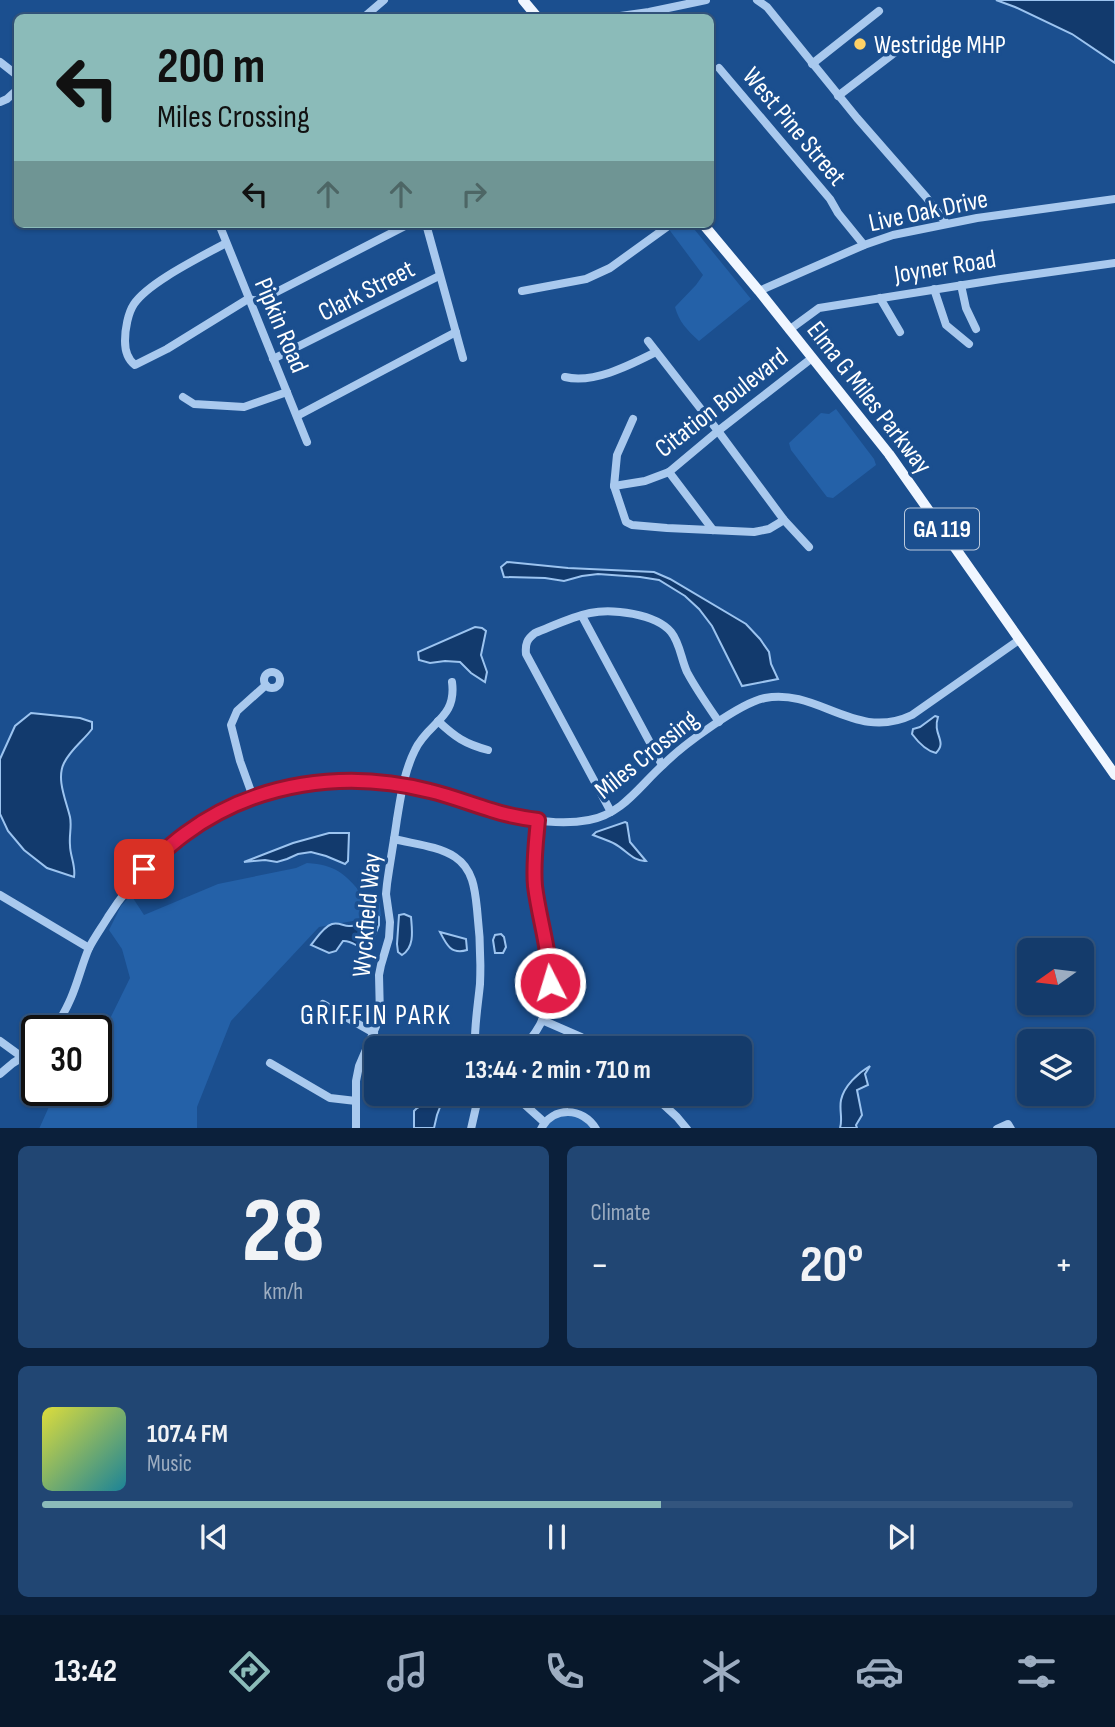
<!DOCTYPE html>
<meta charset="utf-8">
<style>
body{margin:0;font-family:"Sofia Sans Condensed",sans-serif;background:#214673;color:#f1f3f6;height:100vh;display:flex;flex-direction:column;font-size:26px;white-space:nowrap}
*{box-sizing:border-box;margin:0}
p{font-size:23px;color:#9dadc1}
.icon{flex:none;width:38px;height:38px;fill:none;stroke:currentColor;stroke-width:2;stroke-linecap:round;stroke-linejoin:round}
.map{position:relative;height:1128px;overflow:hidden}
.side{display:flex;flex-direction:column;gap:18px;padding:18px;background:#0b203b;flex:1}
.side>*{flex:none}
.hud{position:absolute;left:14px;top:14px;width:700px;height:214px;border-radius:10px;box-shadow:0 2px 5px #0004,0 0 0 2px #33557e;background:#8bbbb9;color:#111;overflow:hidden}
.needle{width:46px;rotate:256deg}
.tools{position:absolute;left:1017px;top:938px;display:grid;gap:14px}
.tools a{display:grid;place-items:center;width:77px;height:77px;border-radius:10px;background:#143b6b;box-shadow:0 2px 5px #0004,0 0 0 2px #33557e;font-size:35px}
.speed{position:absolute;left:21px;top:1015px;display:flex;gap:14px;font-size:35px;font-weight:700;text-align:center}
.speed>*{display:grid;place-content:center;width:91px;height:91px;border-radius:50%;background:#143b6b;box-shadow:0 2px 5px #0004,0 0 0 2px #33557e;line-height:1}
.speed .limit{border:4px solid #111;border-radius:10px;background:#fff;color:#111}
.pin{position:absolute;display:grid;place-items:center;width:60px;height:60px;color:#fff;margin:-30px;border-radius:14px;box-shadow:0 4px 10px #0006}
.me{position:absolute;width:77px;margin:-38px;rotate:355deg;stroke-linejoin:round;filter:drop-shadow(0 0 5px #0008)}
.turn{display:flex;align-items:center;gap:24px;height:147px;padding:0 28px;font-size:32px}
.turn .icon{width:91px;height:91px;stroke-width:2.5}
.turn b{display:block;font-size:49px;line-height:60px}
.lanes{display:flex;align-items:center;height:66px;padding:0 28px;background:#0003;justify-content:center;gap:35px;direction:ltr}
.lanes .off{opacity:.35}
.big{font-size:52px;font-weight:700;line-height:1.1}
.side .card{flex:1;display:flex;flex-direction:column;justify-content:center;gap:10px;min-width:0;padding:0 24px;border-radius:10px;background:#214673}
.side .dial{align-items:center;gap:0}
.dial b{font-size:91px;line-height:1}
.song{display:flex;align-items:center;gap:21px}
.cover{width:84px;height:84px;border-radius:10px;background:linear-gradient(135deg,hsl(60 70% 55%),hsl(190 70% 35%))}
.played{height:7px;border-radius:4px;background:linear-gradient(90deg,#8bbbb9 60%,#33557e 60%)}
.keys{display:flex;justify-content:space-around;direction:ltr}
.heat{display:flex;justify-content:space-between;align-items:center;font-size:38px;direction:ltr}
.side .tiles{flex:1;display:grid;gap:18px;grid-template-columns:1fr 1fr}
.card:last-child{grid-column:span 2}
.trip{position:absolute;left:364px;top:1036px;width:388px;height:70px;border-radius:10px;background:#143b6b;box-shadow:0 2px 5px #0004,0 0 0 2px #33557e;font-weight:700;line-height:70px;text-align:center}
.tabs{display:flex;height:112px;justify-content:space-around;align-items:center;background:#08182b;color:#9dadc1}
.tabs .icon{width:49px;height:49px}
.tabs .active{color:#8bbbb9}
.tabs b{font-size:32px;color:#f1f3f6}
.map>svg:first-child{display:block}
.green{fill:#2461a8}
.water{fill:#123a6d;stroke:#9cc4f0;stroke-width:2}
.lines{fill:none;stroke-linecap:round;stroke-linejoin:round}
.minor{stroke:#a9c9ee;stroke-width:8}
.major{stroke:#f0f6ff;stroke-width:10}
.route-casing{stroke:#92132f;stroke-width:18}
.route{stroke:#e11d48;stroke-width:12}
.poi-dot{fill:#ffd166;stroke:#1b4f8f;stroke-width:2.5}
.labels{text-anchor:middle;stroke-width:7;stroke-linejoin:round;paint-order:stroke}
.shield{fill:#1b4f8f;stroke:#bbcadd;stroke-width:2}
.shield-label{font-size:24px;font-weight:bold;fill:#fff}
.poi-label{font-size:26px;fill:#fff;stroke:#1b4f8f;text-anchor:start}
.street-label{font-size:26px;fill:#fff;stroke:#1b4f8f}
.neighbourhood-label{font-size:28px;letter-spacing:2px;fill:#fff;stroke:#1b4f8f}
</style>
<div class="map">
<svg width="1115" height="1129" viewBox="0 0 1115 1129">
<rect width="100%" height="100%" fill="#1b4f8f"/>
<!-- green -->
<g class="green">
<path d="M674,224H690L751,299L699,341C687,330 679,322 675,307L696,285L703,275L668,228Z"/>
<polygon points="836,409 874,459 876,465 833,498 827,497 791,450 789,443 821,413 829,414"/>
<path d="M307,863C336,865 344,873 363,895L379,897L381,916L319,927L231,1021L197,1107V1128L39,1129L52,1100L59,1090H96V1043L101,1037L130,978L122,949L109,930L121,906L131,895L144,915L218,884L296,868Z"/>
<polygon points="564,1115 580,1117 593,1129 544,1129 556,1117"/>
</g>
<!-- water -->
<g class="water">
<polygon points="996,0 1115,0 1115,63 1072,34 1015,7"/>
<polygon points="507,562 568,568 654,572 670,579 746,624 760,639 769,652 771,664 778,679 742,686 712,626 699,609 685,596 659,580 640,577 598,574 582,576 564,581 545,578 504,577 501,567"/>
<polygon points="475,627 482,628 486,631 481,655 487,672 485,682 471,673 460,662 445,661 430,663 419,660 418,652"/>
<path d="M31,713L80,718L92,722V729C83,741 71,749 64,763C56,779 66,800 70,817C72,826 69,835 70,845C70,856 76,866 74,877L47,868L24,850L8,831L0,814V759L15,726Z"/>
<path d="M935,716L938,717C932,735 948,741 936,753C926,751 918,742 912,734L913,729L920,727Z"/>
<path d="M625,822L627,823L630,842L646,861C634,862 626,850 615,844C608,840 600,838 593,835L596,832Z"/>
<polygon points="329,833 349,833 348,861 345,864 326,856 311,852 298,854 287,859 277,862 265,860 244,862 293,843"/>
<path d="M404,914L411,917C412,930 415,947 402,955L398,952L397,944L399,915Z"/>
<path d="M376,915L379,917V925L369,949C359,950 353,940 343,941L336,951L329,953L311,945C317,938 323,927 332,924C339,922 343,926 349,926C359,927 368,920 376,915Z"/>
<path d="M440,932L466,939L467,950C451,955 446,944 440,932Z"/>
<polygon points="501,934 504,937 506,947 503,953 495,953 493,940 495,935"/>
<path d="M870,1066L865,1074L868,1085L857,1090L862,1115L856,1125L857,1128H840C843,1119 839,1110 841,1100C844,1086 858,1073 870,1066Z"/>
<polygon points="435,1094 445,1094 437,1115 434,1128 414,1128 414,1111 417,1108 432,1100"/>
</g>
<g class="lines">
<!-- minor -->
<g class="minor">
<polyline points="757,0 767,7 857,118 926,197 946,223"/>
<polyline points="363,18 384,0"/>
<polyline points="606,18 649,12 706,0"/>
<polyline points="0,62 18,76"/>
<polyline points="812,64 879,11"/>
<polyline points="719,68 830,199 838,213 864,245"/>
<polyline points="838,96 902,47"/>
<polyline points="0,102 7,99 18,89"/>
<polyline points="219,224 307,442"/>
<polyline points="426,224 463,358"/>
<path d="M226,243C201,257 149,282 134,304C128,313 125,329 125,341C125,351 127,359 135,365L167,349L248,299L259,301L409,224"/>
<polyline points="961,285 966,308 976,329"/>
<polyline points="934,289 946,325 969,344"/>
<polyline points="522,291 586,279 610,268 671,224"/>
<polyline points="759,291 864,245 893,235 977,218 1115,199"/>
<polyline points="880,298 900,332"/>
<polyline points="789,330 819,308 1001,279 1115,263"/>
<polyline points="648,341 718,431 784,520 809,547"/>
<polyline points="273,359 439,276"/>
<path d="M565,377C594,384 630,365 656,352"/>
<polyline points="183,397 194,404 244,407 287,392"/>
<polyline points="297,416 456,332"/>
<polyline points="633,419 617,455 614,486 626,522 632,525 667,528 754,532 769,529 784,520"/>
<polyline points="669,472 713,530"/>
<polyline points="614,486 645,481 669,472 718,431 812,358"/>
<polyline points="582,616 662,765"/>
<circle cx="272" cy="680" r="8"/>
<path d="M438,721C455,737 465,744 488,750"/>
<polyline points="253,797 240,761 231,725 237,711 266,685"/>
<path d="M611,812L526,654C525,644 527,639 535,633C553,626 571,617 590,613C612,608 656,614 671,632C680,643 681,659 687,672C696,689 708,706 719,722"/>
<path d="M394,839C414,844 438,846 455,857C473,869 475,889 477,909C480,934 481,959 480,984C478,1005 474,1027 475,1048"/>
<polyline points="0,895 89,948"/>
<polyline points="323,1004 374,1033"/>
<polyline points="542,1020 581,1037 600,1048"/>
<path d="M53,1031C60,1020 66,1010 71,998C78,982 82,964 89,948C94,938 102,927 108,917C158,838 246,782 340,780C369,779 397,783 424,789C479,801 532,831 589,820C623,814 640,785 664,764C683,745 740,703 765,698C819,688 855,742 912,715L1019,640"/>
<polyline points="0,1041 22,1057"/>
<path d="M523,1048C531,1039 540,1027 544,1016C560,973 540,929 535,886C533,864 536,842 538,820"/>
<polyline points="270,1063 330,1098 356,1101"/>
<polyline points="0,1074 13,1063 37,1048"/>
<polyline points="513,1094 544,1122"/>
<polyline points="652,1094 677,1117 687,1129"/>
<path d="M356,1129V1081L359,1066L380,1017L379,975L381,965L389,938L390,922L386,894L387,884C390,862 394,841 397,819C401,795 404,772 415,750C428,722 457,719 452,682"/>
<polyline points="471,1129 476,1107 482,1094"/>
<path d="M541,1129C553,1106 583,1107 596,1129"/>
<polyline points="997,1129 1008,1124 1011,1129"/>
</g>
<!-- major -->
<g class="major">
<polyline points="523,0 538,18"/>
<polyline points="703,224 759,291 889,454 1115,775"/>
</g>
</g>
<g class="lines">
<defs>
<path id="route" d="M144,869C158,857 171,844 185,834C255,782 346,769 430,791C451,796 471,804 491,810C506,815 522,818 538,820C536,842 533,864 535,886C539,919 550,950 550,983"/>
</defs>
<!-- route casing -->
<use href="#route" class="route-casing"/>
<!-- route -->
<use href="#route" class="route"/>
</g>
<!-- markers -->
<circle class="poi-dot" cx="860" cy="44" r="7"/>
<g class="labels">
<!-- shield labels -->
<rect class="shield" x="905" y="508.5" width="74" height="41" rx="5"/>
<g class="shield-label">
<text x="942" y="537">GA 119</text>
</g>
<!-- poi labels -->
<g class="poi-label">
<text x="874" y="53">Westridge MHP</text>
</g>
<!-- street labels -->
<g class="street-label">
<text transform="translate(795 126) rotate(50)" y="9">West Pine Street</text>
<text transform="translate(928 210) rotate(-12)" y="9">Live Oak Drive</text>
<text transform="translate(945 266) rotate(-9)" y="9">Joyner Road</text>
<text transform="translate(366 290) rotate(-27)" y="9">Clark Street</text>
<text transform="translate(282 325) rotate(67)" y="9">Pipkin Road</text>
<text transform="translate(870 397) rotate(52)" y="9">Elma G Miles Parkway</text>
<text transform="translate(721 402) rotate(-38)" y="9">Citation Boulevard</text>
<text transform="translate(646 754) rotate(-39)" y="9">Miles Crossing</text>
<text transform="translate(366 915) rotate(-85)" y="9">Wyckfield Way</text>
</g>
<!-- neighbourhood labels -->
<g class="neighbourhood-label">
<text x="376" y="1024">GRIFFIN PARK</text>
</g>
</g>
</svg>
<div class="tools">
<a><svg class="needle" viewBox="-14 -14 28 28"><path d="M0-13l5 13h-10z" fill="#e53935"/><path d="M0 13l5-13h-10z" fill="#9dadc1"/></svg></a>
<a><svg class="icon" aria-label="layers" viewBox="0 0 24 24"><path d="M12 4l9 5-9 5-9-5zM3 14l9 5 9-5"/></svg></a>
</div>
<div class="speed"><div class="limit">30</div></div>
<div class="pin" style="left:144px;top:869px;background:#d93025"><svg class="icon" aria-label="arrive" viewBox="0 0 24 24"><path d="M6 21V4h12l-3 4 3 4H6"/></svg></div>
<svg class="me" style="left:550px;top:983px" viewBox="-20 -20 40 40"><circle r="17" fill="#e11d48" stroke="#fff" stroke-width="3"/><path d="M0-11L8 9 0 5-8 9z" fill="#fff"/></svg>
<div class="trip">13:44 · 2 min · 710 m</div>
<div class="hud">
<div class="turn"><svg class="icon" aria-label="left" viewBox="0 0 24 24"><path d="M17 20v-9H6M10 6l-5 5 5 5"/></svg><div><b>200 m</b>Miles Crossing</div></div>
<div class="lanes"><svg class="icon" aria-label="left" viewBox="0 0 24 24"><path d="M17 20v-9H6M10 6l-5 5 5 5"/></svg><svg class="icon off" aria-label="ahead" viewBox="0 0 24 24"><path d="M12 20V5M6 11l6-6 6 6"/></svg><svg class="icon off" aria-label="ahead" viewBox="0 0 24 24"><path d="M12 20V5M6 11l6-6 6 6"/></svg><svg class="icon off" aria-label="right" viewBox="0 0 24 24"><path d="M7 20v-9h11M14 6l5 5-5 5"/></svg></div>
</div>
</div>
<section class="side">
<div class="tiles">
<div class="card dial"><b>28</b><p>km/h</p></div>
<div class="card"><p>Climate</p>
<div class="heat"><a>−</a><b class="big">20°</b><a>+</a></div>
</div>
<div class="card">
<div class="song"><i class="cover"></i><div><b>107.4 FM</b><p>Music</p></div></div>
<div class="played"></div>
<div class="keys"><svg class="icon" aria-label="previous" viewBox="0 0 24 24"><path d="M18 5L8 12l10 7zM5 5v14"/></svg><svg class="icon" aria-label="pause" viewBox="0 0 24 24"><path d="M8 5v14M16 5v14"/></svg><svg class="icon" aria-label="next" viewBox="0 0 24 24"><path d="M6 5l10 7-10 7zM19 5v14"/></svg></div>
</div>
</div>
</section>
<nav class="tabs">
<b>13:42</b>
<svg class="icon active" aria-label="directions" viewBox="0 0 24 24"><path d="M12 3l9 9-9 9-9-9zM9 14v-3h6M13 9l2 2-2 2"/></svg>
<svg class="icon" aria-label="music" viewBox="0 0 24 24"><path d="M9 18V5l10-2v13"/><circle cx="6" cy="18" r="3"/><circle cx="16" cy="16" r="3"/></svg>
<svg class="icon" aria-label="phone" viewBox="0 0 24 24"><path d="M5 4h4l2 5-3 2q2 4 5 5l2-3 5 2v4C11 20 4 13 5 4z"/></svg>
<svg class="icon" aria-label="climate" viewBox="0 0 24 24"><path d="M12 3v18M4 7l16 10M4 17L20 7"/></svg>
<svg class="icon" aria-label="car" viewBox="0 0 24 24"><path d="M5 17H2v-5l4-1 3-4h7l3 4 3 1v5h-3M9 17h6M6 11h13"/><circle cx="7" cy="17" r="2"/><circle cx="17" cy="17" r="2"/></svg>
<svg class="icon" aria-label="filters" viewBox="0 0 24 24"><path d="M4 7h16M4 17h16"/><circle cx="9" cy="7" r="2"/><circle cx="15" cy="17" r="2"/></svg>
</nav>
